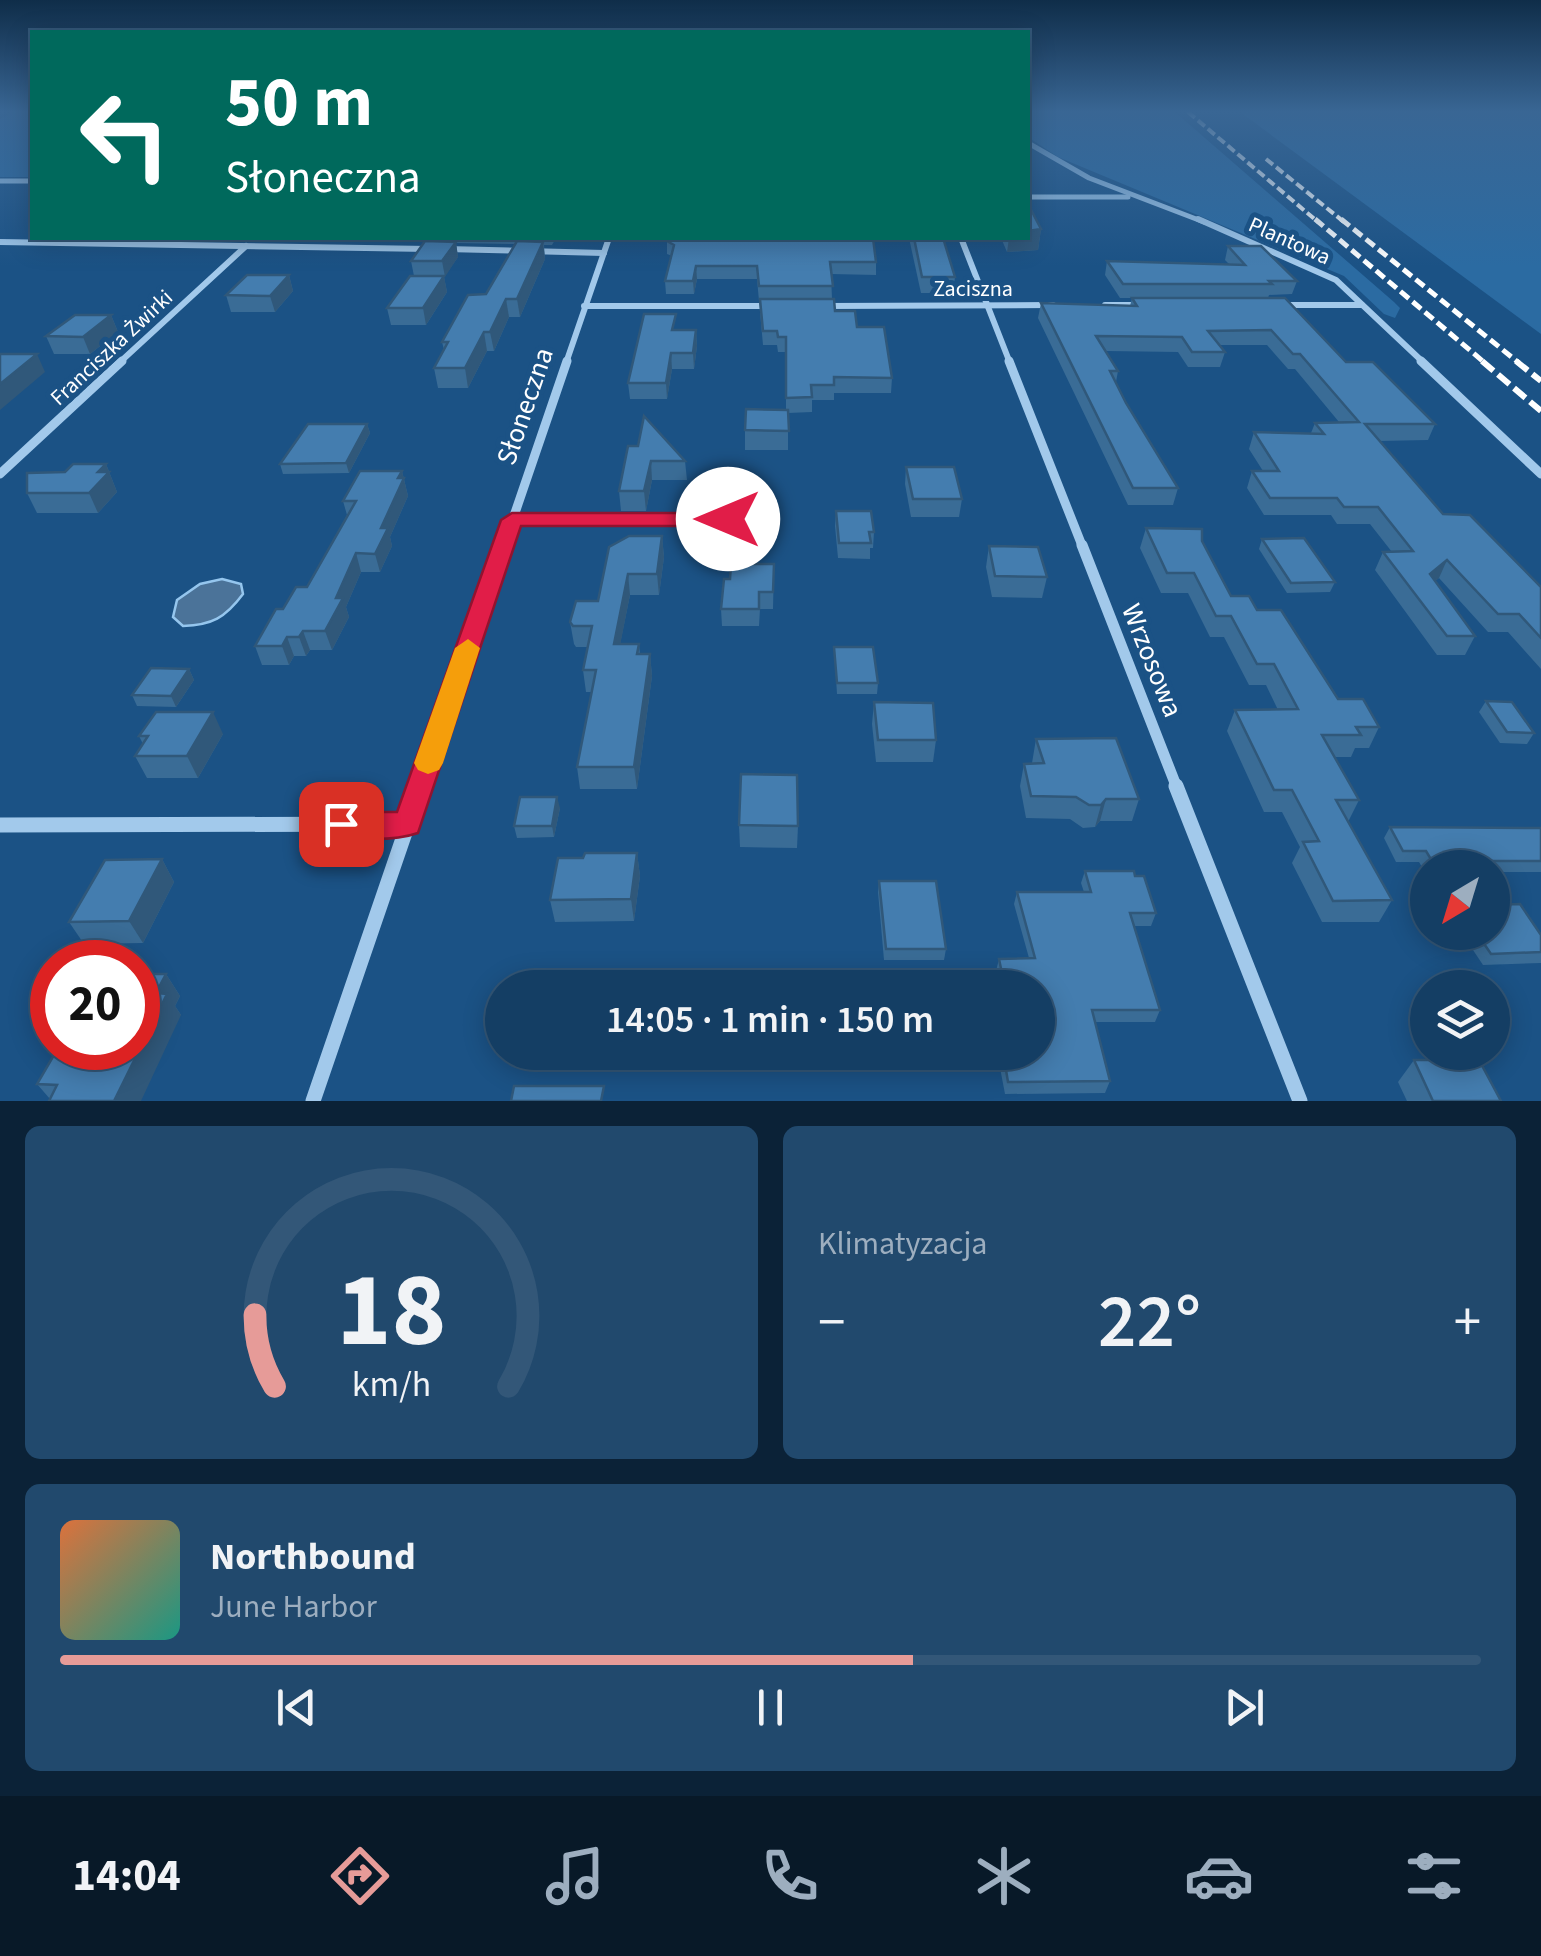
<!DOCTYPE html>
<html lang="pl">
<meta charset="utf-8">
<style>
body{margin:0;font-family:"Source Sans 3",sans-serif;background:#21496d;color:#f1f3f6;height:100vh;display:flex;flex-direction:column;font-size:38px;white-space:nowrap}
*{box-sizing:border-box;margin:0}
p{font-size:32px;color:#9daebf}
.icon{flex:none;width:55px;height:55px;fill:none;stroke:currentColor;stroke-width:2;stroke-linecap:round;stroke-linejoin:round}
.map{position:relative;height:1101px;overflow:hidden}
.drawer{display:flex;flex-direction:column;gap:25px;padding:25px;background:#0b2237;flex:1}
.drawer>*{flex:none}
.top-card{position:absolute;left:30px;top:30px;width:1000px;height:210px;border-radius:0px;box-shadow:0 5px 25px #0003,0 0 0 2px #335778;background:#00695c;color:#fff;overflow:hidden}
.needle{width:65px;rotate:218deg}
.controls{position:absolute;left:1410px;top:850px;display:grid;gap:20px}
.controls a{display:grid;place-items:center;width:100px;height:100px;border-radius:50%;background:#143e64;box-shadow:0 5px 25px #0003,0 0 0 2px #335778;font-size:50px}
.speed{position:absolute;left:30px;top:940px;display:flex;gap:20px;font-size:50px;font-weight:700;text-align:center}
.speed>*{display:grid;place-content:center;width:130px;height:130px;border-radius:50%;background:#143e64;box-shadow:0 5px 25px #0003,0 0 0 2px #335778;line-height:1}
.speed .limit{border:15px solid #d22;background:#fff;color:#111}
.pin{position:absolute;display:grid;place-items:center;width:85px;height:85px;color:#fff;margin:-42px;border-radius:20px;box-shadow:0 5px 15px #0006}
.me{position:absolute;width:110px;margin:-55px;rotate:270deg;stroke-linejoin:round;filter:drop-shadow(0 0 8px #0008)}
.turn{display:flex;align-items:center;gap:35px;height:210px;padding:0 30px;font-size:45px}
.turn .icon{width:130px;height:130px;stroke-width:2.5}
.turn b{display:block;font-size:70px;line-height:85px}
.big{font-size:75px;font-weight:600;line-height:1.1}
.drawer .tile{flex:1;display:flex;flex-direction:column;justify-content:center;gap:15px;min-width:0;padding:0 35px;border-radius:15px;background:#21496d}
.drawer .dial{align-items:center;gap:0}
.dial svg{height:260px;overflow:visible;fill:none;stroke:#335778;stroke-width:7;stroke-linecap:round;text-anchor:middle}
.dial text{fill:#f1f3f6;stroke:none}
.song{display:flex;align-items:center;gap:30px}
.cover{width:120px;height:120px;border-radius:15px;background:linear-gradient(135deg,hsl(20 70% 55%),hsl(170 70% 35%))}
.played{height:10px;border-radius:5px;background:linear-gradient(90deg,#e69b98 60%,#335778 60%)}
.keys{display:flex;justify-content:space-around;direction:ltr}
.heat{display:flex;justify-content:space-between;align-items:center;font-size:55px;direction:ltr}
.drawer .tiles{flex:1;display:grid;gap:25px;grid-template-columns:1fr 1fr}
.tile:last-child{grid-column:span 2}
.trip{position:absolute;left:485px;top:970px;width:570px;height:100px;border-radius:50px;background:#143e64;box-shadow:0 5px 25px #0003,0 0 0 2px #335778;font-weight:600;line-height:100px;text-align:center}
.dock{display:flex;height:160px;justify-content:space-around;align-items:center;background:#081928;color:#9daebf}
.dock .icon{width:70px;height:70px}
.dock .active{color:#e69b98}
.dock b{font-size:45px;color:#f1f3f6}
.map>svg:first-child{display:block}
.green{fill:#2b6ba2}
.water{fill:#4b7399;stroke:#95c6ee;stroke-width:2.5}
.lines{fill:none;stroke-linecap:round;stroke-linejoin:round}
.service{stroke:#a2c9eb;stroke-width:6}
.minor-far4{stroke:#a2c9eb;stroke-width:5}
.minor-far3{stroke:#a2c9eb;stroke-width:6}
.minor-far2{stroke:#a2c9eb;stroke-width:9}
.minor-far1{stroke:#a2c9eb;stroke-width:11}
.minor{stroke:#a2c9eb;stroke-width:15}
.rail-far2{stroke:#fff;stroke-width:4;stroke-dasharray:9 4;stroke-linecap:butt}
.rail-far1{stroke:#fff;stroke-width:5;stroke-dasharray:11 5;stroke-linecap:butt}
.rail{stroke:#fff;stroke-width:6;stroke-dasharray:15 6;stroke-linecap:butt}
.wall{fill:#3a6c96}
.shaded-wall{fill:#30587a}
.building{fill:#447daf;stroke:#30587a;stroke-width:2.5}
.route{fill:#e11d48;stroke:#92132f;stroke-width:2.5}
.slow{fill:#f59e0b}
.labels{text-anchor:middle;stroke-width:10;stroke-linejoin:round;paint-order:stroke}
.far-street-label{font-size:22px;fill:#fff;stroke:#1b5285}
.street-label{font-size:28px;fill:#fff;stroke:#1b5285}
</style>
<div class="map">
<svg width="1541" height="1101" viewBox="0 0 1541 1101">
<rect width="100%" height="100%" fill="#1b5285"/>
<!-- green -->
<g class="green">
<polygon points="13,112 32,112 32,177 0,177 0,119"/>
<polygon points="1028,112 1175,112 1394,302 1400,308 1395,318 1384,314 1344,276 1058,157 1028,137"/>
<polygon points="1240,112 1541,112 1541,334"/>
</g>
<!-- water -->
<path class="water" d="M222,579L241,584L243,594C225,618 212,625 183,626L173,617L177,600L200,584Z"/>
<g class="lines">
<!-- service -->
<polyline class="service" points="512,519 728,519"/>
<!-- minor-far4 -->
<g class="minor-far4">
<polyline points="1028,143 1089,178 1204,222"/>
<polyline points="0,181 32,181"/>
<polyline points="1028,197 1128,197"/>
</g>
<!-- minor-far3 -->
<g class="minor-far3">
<polyline points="1198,219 1336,280 1424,363"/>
<polyline points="961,238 1010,363"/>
<polyline points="0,242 429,249"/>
<polyline points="446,249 604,253"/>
<polyline points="1105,305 1143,305"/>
<polyline points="1280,305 1362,305"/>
<polyline points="584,306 773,306"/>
<polyline points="825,306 1053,305"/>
<polyline points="119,363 246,246"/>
<polyline points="566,363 609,238"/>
</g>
<!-- minor-far2 -->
<g class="minor-far2">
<polyline points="1009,361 1083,548"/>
<polyline points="1421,361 1541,474"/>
<polyline points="0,474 122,361"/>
<polyline points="503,548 567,361"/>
</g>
<!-- minor-far1 -->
<g class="minor-far1">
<polyline points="1082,545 1177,788"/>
<polyline points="420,788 504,545"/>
</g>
<!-- minor -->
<g class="minor">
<polyline points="1176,786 1300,1101"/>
<polyline points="0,825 407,824"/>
<polyline points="313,1101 421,786"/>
</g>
<!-- rail-far2 -->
<g class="rail-far2">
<polyline points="1188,112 1318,222"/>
<polyline points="1266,159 1344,222"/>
</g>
<!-- rail-far1 -->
<g class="rail-far1">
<polyline points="1315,219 1485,363"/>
<polyline points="1341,219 1519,363"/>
</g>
<!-- rail -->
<g class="rail">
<polyline points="1482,361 1541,411"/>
<polyline points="1516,361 1541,381"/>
</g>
</g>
<!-- wall -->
<g class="wall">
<polygon points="1041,229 1038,250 1007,252 1001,238 1028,238"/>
<polygon points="387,238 556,238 552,245 544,245 545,259 520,317 509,317 494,351 487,351 468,388 438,388 434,368 444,350 442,342 486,294 515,244 456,243 458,257 444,277 447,292 426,325 391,325 387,308 414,276 411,261 438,241 437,240"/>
<polygon points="909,238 943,238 955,277 953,293 921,293"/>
<polygon points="667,241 876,262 876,275 831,274 832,299 835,311 857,327 892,378 891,393 834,393 834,400 812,400 812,412 788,413 788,450 745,450 745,430 786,410 786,352 778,352 777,345 763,345 757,279 697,279 694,294 666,294 665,281 672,256 667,254"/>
<polygon points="1228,246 1297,281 1292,294 1269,295 1268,298 1346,362 1435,424 1428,440 1379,441 1443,514 1541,587 1541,669 1508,632 1488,632 1439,578 1435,581 1475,636 1465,655 1437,655 1375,570 1383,552 1392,552 1370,524 1337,524 1331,515 1264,515 1247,488 1252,471 1263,471 1249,449 1254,432 1311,433 1315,423 1339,422 1295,369 1288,369 1267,345 1220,345 1225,352 1220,367 1188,367 1178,352 1106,351 1118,371 1116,382 1126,403 1178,488 1173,505 1128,505 1038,318 1041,303 1130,306 1132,298 1120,298 1105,275 1107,261 1229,264 1225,260"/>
<polygon points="289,275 293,291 275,312 231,312 226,295"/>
<polygon points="111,315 118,332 90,354 54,354 46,336"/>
<polygon points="676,330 696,330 697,346 694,369 672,369 667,399 630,399 628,383"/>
<polygon points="367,424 370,433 349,473 283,474 280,464"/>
<polygon points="638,446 685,461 687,480 652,480 646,511 621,511 619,491"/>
<polygon points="106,464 117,492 98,513 37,513 27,493 65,472"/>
<polygon points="906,467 962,499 959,517 911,517 905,484"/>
<polygon points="402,471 408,496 390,537 392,546 380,572 361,572 346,607 349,617 332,650 310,650 306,656 294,656 289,665 262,665 255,646 283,609 307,587 347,515 343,501"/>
<polygon points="836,511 874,532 873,548 870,548 870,559 838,558 835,526"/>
<polygon points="1146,528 1202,541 1231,596 1257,610 1338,699 1379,727 1369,748 1355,748 1351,757 1335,757 1359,800 1348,822 1392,900 1379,922 1322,922 1292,863 1300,847 1282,812 1264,812 1227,731 1235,710 1278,710 1266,685 1249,685 1224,637 1210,637 1188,593 1161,593 1140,548"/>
<polygon points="662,536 664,557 659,595 630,595 620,644 639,644 640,654 650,654 652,676 637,789 580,789 577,767 592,692 586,692 583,670 587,647 576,647 574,644 570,622 598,601"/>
<polygon points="1262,539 1335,582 1330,592 1287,593 1259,549"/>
<polygon points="989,546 1047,577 1042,598 992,597 986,567"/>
<polygon points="774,564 773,609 760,609 759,626 722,626 721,609"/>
<polygon points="834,647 878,683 877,694 837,694"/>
<polygon points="189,669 194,680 176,707 137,706 132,695"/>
<polygon points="1486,701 1534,733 1527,744 1500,743 1479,712"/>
<polygon points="874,702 936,740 933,762 876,762 872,724"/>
<polygon points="223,734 198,778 147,778 135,756 143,744 139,736"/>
<polygon points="1036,739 1139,799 1132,821 1100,821 1095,827 1083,828 1070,819 1026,818 1020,786 1024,764 1032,763"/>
<polygon points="560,808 554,837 517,838 514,826"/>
<polygon points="739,825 798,826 797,848 740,847"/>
<polygon points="1390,827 1541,828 1541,872 1492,872 1492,868 1428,868 1428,872 1425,872 1419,862 1396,862 1384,838"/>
<polygon points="637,853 640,876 634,921 555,922 550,900 583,858"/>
<polygon points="162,859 174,882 143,943 84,944 69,922"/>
<polygon points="1085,871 1135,876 1156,913 1151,926 1134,926 1160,1010 1155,1022 1095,1022 1110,1081 1105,1093 1005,1094 997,1052 1038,1052 1038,988 999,988 996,971 999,959 1029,958 1014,904 1017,892 1084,892 1081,883"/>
<polygon points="879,881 946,949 944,960 884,960 878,892"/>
<polygon points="1461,932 1541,935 1541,963 1483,965"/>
<polygon points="166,974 180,996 175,1006 181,1015 50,1099 37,1084"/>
<polygon points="616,1052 614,1065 538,1064 535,1054"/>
<polygon points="1414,1060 1501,1101 1407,1101 1398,1082"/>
</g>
<!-- shaded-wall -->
<g class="shaded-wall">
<polygon points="1041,229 1038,250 1007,252 1009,238 1028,238 1028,231"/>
<polygon points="456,242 458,257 445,277 442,261"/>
<polygon points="543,242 545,259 520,317 517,299"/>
<polygon points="696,266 697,279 694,294 693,281"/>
<polygon points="289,275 293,291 275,312 270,296"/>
<polygon points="444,276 447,292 426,325 423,308"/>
<polygon points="506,299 509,317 494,351 490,332"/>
<polygon points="111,315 118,332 90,354 83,337"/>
<polygon points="696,330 697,346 694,369 693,353"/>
<polygon points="484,332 487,351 468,388 465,368"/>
<polygon points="671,353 672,369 667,399 666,383"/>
<polygon points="37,354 45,372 0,410 0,384"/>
<polygon points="367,424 370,433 349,473 346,463"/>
<polygon points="651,461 652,480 646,511 644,491"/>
<polygon points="106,464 117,492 98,513 89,493 98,472"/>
<polygon points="402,471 408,496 390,537 392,546 380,572 375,554 381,528"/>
<polygon points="662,536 664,557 659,595 657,574"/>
<polygon points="356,553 361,572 346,607 349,617 332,650 325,631 336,598"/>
<polygon points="1447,560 1439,578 1422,592 1430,574"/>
<polygon points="628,574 630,595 616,666 614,644"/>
<polygon points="303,631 310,650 306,656 299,637"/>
<polygon points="287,637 294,656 289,665 282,646"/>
<polygon points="650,654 652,676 637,789 634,767"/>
<polygon points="189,669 194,680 176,707 171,696"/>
<polygon points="213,712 223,734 198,778 187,756"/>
<polygon points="557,797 560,808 554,837 552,826"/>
<polygon points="1106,799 1100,821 1095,827 1101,805"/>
<polygon points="637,853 640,876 634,921 631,899"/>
<polygon points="162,859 174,882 143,943 129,921"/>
<polygon points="166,974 180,996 175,1006 181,1015 141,1101 114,1101 156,993"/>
</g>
<!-- building -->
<g class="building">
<polygon points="1028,204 1041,229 1028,231"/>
<polygon points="667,238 873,238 876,262 830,262 833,286 759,286 757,266 696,266 693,281 665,281 674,245 667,241"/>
<polygon points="914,238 943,238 955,277 922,277"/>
<polygon points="425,241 456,242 442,261 411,261"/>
<polygon points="517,241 543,242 517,299 506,299 490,332 484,332 465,368 434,368 448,342 442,342 468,295 486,294"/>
<polygon points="1228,246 1261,246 1297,281 1269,281 1272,284 1123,284 1107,261 1245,265"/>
<polygon points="247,275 289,275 270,296 226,295"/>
<polygon points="410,276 444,276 423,308 387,308"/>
<polygon points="1132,298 1285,298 1346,362 1373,362 1435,424 1365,424 1443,514 1470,515 1541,587 1541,638 1519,614 1498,614 1447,560 1430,574 1475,636 1447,636 1383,552 1413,551 1378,507 1344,507 1337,498 1270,498 1252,471 1279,471 1254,432 1324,434 1315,423 1359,422 1300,354 1293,354 1271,330 1208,331 1225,352 1192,352 1182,337 1096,336 1118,371 1110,371 1126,403 1178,488 1133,488 1041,303 1137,306"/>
<polygon points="760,299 834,299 835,311 855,311 857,327 884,327 892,378 834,377 834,385 811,385 812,397 786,398 786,337 778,337 777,331 763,331"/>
<polygon points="644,314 676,314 672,330 696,330 693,353 671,353 666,383 628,383"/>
<polygon points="75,315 111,315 83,337 46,336"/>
<polygon points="0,354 37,354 0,384"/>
<polygon points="746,409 788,410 789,431 745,430"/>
<polygon points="644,416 685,461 651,461 644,491 619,491 628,446 638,446"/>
<polygon points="308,424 367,424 346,463 280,464"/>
<polygon points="73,464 106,464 98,472 109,472 89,493 27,493 27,473 65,472"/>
<polygon points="906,467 954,467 962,499 913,499"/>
<polygon points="360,471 402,471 398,478 404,478 381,528 388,528 375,554 356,553 336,598 343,598 325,631 303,631 299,637 287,637 282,646 255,646 276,609 283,609 296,587 307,587 356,501 343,501"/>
<polygon points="836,511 871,511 874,532 869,532 871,543 839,543"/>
<polygon points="1146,528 1202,529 1202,541 1231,596 1249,596 1257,610 1281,610 1338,699 1363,699 1379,727 1356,727 1361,735 1322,735 1359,800 1336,800 1392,900 1333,901 1303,842 1319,841 1292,790 1274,790 1235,710 1298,709 1274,664 1257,664 1231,616 1216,616 1194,573 1167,573"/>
<polygon points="629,536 662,536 657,574 628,574 614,644 639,644 637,654 650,654 634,767 577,767 596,670 583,670 592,626 573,626 570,622 576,601 598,601 609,547"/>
<polygon points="1304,538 1335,582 1291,583 1262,539"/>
<polygon points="989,546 1038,547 1047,577 995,576"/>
<polygon points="731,564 774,564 773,592 759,592 759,609 721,609 724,579 730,579"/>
<polygon points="834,647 873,647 878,683 837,683"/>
<polygon points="151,668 189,669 171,696 132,695"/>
<polygon points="1486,701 1512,702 1534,733 1507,732"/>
<polygon points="874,702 933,703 936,740 878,740"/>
<polygon points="156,712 213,712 187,756 135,756 148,736 139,736"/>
<polygon points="1116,738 1139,799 1106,799 1101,805 1089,805 1076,797 1031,796 1024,764 1044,763 1036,739"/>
<polygon points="741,774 797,775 798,826 739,825"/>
<polygon points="520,797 557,797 552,826 514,826"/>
<polygon points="1390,827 1541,828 1541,861 1432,861 1426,851 1403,851"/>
<polygon points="585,853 637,853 631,899 550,900 558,858 583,858"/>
<polygon points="162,859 129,921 69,922 105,860"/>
<polygon points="1085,871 1134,871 1135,876 1144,876 1156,913 1130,913 1160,1010 1092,1010 1110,1081 1008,1082 1003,1052 1038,1052 1038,988 1005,988 999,959 1035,958 1017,892 1091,892"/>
<polygon points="879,881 936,881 946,949 886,949"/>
<polygon points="1520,904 1541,935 1541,952 1491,954 1476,932 1492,932 1492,905"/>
<polygon points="579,972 676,973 675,988 577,988"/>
<polygon points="138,974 166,974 156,993 167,994 114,1101 49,1101 57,1085 37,1084 58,1048 138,1048"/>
<polygon points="535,1052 612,1052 612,1055"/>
<polygon points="1414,1060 1479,1060 1501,1101 1433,1101"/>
<polygon points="514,1086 604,1086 601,1101 511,1101"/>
</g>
<!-- sky -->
<linearGradient id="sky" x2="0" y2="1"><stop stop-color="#0f2d49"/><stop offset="0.42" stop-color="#396694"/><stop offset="1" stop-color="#396694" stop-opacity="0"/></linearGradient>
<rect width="1541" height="266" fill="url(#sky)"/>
<!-- route -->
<path class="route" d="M512,513H728L739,519L728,526H521L418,833C395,841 354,841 330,833L326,824L330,816L341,812H397L501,520Z"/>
<!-- slow -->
<polygon class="slow" points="468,639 480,648 443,763 439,770 428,774 418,770 414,763 455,648"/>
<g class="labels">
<!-- far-street labels -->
<g class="far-street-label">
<text transform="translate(1290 240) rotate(24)" y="8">Plantowa</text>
<text x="973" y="296">Zaciszna</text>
<text transform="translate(111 347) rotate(-43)" y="8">Franciszka Żwirki</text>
</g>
<!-- street labels -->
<g class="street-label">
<text transform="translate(524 406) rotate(-71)" y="10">Słoneczna</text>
<text transform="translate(1153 660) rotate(68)" y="10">Wrzosowa</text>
</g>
</g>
</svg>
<div class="controls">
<a><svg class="needle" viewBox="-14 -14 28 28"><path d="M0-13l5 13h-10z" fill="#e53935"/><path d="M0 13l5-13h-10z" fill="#9daebf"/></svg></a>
<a><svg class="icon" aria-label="layers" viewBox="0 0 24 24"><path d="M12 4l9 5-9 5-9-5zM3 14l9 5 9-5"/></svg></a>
</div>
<div class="speed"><div class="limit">20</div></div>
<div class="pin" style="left:341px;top:824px;background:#d93025"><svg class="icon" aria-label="arrive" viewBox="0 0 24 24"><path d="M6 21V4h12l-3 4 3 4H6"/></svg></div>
<svg class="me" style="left:728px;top:519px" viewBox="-20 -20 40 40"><circle r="19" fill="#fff"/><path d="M0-13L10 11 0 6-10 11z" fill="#e11d48"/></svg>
<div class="trip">14:05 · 1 min · 150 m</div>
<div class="top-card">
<div class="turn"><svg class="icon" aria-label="left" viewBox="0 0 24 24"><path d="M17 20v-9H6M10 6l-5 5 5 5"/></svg><div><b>50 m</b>Słoneczna</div></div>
</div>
</div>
<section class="drawer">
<div class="tiles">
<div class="tile dial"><svg viewBox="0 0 100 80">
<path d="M14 69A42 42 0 1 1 86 69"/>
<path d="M14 69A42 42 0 0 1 8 47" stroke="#e69b98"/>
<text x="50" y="56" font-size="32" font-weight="700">18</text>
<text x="50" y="72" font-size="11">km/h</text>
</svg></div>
<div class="tile"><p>Klimatyzacja</p>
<div class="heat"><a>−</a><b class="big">22°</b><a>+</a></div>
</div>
<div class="tile">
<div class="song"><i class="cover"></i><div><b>Northbound</b><p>June Harbor</p></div></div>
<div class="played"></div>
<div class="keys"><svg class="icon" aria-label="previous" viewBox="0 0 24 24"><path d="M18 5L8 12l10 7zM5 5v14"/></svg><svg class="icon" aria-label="pause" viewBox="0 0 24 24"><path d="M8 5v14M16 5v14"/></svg><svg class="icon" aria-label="next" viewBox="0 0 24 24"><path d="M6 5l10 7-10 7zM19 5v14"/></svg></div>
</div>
</div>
</section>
<nav class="dock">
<b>14:04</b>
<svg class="icon active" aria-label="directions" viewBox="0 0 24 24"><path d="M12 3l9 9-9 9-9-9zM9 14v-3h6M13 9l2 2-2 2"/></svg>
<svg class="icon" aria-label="music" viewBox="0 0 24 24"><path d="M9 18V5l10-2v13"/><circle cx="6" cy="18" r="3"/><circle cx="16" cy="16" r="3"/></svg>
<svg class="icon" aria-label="phone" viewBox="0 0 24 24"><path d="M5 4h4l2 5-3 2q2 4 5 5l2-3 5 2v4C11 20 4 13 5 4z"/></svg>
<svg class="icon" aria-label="climate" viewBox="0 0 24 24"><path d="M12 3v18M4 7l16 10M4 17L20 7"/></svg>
<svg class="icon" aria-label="car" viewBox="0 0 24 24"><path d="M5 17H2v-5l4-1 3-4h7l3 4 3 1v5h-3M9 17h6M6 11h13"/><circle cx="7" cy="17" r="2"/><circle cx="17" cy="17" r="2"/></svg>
<svg class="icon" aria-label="filters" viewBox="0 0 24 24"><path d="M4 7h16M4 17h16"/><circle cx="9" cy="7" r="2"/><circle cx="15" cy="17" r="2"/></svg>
</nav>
